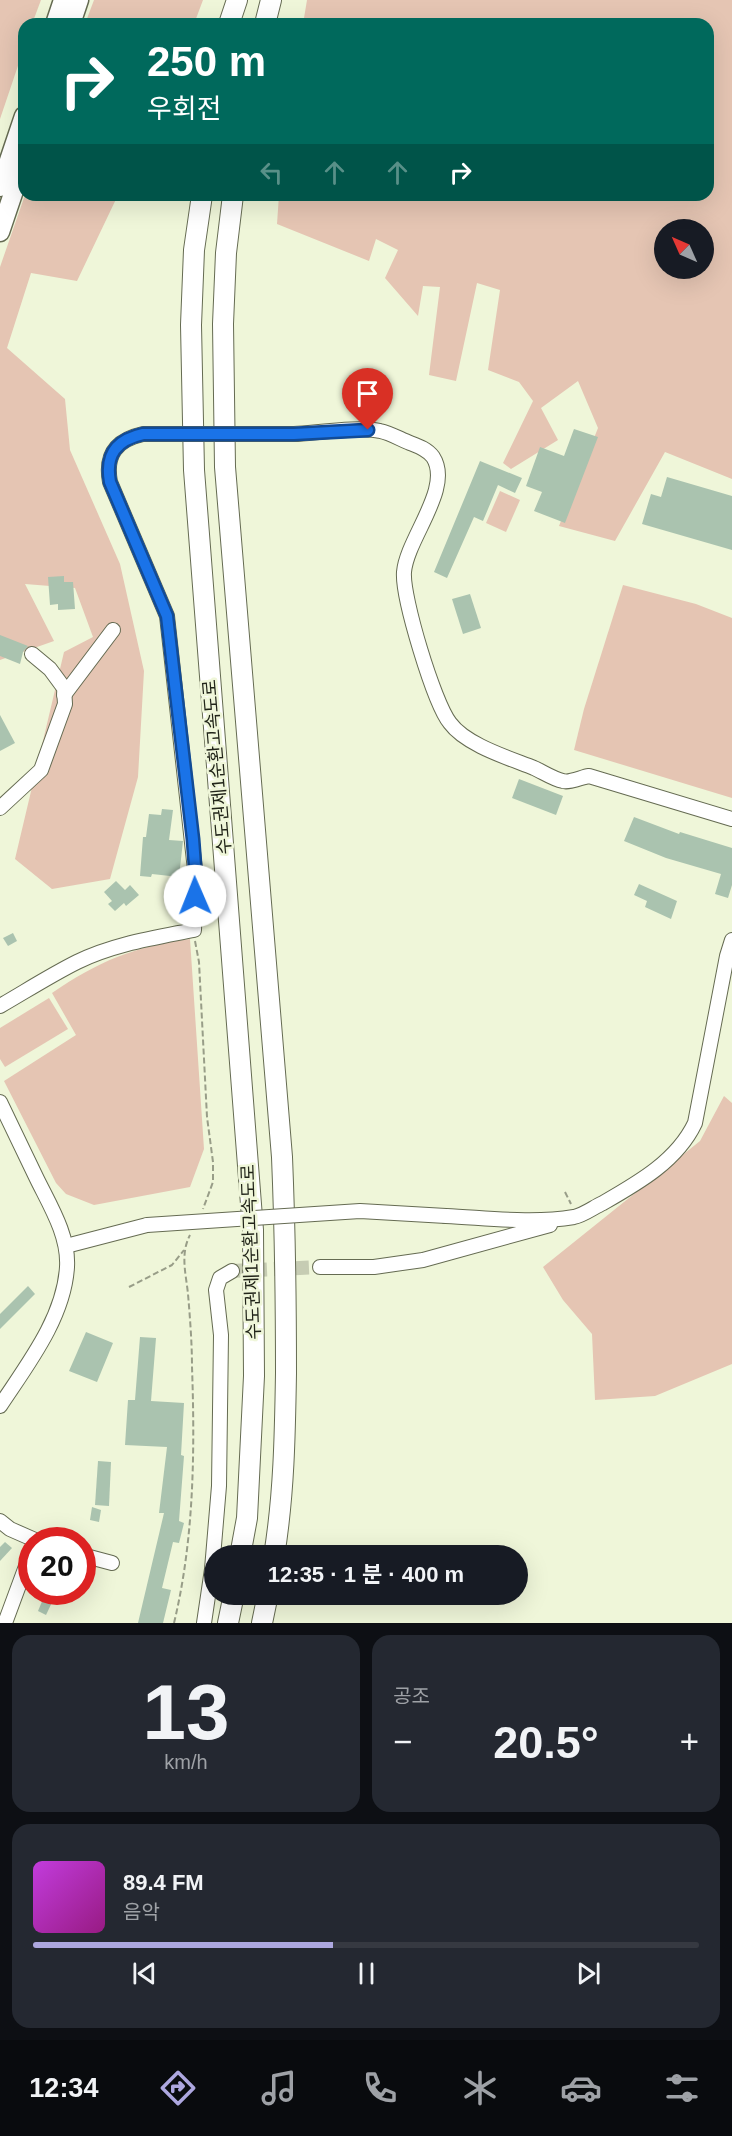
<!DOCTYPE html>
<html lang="ko">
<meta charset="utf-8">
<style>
body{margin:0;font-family:Helvetica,"Noto Sans KR",sans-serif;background:#242831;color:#f1f3f6;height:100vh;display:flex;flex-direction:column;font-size:22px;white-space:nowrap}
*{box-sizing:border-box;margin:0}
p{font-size:20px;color:#9ea1a6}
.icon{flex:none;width:33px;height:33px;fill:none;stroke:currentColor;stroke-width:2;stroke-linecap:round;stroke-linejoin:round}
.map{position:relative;height:1623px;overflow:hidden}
.panel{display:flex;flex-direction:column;gap:12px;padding:12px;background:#0d0f14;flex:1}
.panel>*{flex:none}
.hud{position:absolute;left:18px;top:18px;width:696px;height:183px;border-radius:18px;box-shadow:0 6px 24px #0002;background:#00695c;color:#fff;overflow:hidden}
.needle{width:39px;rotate:315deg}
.buttons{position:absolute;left:654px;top:219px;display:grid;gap:12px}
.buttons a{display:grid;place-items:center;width:60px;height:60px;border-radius:50%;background:#171b24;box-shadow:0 6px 24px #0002;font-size:30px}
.speed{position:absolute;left:18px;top:1527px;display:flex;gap:12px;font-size:30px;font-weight:700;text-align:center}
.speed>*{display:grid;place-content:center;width:78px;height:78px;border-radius:50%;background:#171b24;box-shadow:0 6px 24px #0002;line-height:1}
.speed .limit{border:9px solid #d22;background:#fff;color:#111}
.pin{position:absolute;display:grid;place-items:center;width:51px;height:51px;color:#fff;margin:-62px -26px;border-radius:50% 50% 50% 0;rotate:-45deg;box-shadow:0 0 6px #0007}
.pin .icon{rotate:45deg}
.me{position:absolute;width:66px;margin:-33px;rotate:359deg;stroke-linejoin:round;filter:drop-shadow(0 0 4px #0008)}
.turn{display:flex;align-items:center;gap:21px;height:126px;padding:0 30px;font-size:27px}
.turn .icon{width:78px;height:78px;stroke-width:2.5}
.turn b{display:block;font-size:42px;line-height:51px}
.lanes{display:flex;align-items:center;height:57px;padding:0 30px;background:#0003;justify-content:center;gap:30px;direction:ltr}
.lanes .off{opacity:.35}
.big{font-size:45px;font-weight:700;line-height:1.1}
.panel .card{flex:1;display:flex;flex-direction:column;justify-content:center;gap:9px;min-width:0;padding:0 21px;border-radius:18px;background:#242831}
.panel .dial{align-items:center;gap:0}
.dial b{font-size:78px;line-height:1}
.song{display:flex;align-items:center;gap:18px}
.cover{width:72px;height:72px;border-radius:9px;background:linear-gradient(135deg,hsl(290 70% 55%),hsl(310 70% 35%))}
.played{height:6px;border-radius:3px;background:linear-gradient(90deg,#ada7df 45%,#363941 45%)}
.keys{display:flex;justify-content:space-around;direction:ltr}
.heat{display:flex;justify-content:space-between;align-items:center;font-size:33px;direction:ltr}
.panel .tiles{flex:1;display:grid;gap:12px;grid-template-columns:1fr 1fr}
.card:last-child{grid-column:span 2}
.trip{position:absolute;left:204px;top:1545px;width:324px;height:60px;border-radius:30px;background:#171b24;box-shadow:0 6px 24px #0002;font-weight:700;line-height:60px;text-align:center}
.menu{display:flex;height:96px;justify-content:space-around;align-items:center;background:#090b0e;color:#9ea1a6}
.menu .icon{width:42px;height:42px}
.menu .active{color:#ada7df}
.menu b{font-size:27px;color:#f1f3f6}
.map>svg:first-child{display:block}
.green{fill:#e5c5b3;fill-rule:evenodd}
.building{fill:#aac3af}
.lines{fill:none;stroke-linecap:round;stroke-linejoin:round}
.minor-tunnel{stroke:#c6ccb3;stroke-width:14;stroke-dasharray:14 7;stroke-linecap:butt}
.minor-casing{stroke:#656b52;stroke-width:16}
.major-casing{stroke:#656b52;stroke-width:21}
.highway-casing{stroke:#656b52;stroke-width:22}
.path{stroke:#989d88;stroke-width:2;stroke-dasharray:6 3;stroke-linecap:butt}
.minor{stroke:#fff;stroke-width:14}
.major{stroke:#fff;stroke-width:18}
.highway{stroke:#fff;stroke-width:20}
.minor-bridge-casing{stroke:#656b52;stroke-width:16;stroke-linecap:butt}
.minor-bridge{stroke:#fff;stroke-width:14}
.route-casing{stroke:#114b97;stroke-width:15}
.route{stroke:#1a73e8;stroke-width:10}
.labels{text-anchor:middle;stroke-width:5;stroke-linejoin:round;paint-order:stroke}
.street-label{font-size:18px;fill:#212419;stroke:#eff6d9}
</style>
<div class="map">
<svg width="732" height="1623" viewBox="0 0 732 1623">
<rect width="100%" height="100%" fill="#eff6d9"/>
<!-- green -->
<g class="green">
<polygon points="0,0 41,0 32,24 24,24 24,48 0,119"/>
<polygon points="94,0 203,0 194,24 85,24"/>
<path d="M307,0H732V479L665,452L615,541L559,526L598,428L578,381L541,408L558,440L511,469L503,463L533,401L519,382L488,370L500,290L477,283L456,381L429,375L440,287L423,286L418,316L385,278L398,250L376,239L369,261L277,224L279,195H708V24H303ZM664,230H704V268H664Z"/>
<polygon points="25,195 118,195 77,281 31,273 7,348 65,399 70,450 120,564 144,671 138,777 110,879 52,889 15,859 64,652 93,637 75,588 25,584 54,641 0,660 0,267"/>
<polygon points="500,491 520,500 506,532 486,523"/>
<polygon points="623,585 696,604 732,618 732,798 574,750 584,709"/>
<path d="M190,939L204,1149L190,1187L94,1205L66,1194L56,1183L4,1081L76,1035L52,993C99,961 133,947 190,939Z"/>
<polygon points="49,998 68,1029 5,1067 0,1059 0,1028"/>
<polygon points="724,1096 732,1103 732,1364 655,1396 595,1400 592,1334 563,1300 543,1267 700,1141"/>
</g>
<!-- building -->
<g class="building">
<polygon points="574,429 598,437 565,523 534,511 542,492 526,486 540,447 564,456"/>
<polygon points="480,461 522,478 515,493 498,485 483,521 474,517 447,578 434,572"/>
<polygon points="667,477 732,496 732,550 642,524 651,494 661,497"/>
<polygon points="64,576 64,582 73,582 75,609 58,610 58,604 50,605 48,577"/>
<polygon points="470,594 481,628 463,634 452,599"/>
<polygon points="0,635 28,646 23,652 20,664 0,656"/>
<polygon points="0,715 15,743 0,751"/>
<polygon points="519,779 563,796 556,815 512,798"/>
<polygon points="162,809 173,810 169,840 183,841 179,877 152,874 151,877 140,876 143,837 146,837 149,814 161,815"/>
<polygon points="634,817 679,834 680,832 732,848 732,885 728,898 715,894 721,874 666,858 624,841"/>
<polygon points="116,881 125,890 130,885 139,895 126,906 124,903 115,911 108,904 112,901 104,892"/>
<polygon points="639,884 677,901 671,919 645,907 647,901 634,895"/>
<polygon points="13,933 17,941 8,946 3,938"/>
<polygon points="28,1286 35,1294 0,1329 0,1314"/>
<polygon points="86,1332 113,1343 97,1382 69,1371"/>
<polygon points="140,1337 156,1338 151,1401 184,1403 181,1455 184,1456 179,1521 184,1523 179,1543 173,1542 162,1588 171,1590 163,1623 138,1623 164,1513 159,1513 167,1447 125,1445 128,1400 135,1400"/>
<polygon points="98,1461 111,1462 109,1506 95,1505"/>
<polygon points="92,1507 101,1510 99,1522 90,1520"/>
<polygon points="5,1542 12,1548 0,1561 0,1547"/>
<polygon points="46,1592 55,1596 46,1615 38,1611"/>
</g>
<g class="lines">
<!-- minor-tunnel -->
<polyline class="minor-tunnel" points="232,1271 320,1267"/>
<defs>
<g id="minor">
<path d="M294,434C315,433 361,426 380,431C390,433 400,439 410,443C418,446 427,449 433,457C453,488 407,538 404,572C402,597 434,703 450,723C466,745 509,758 534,768C543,772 553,779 563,781C569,783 582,777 589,776L732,819"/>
<polyline points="64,695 113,630"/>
<polyline points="0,808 41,770 65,704 64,688 50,669 32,654"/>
<path d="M0,1006C26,991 51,975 77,962C114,944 154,938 194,930L196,879L167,616L110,482C105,455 116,440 143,434"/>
<path d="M0,1102C12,1127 24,1152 36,1177C49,1204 69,1235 67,1267C64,1318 27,1365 0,1406"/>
<path d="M446,1216C488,1218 532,1224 574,1217C584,1215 594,1207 603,1203C638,1183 677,1161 695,1123L727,956L732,940"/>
<polyline points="66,1246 147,1225"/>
<polyline points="320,1267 374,1267 423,1260 550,1225"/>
<polyline points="0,1521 10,1529 35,1540"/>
<polyline points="82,1555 112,1563"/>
<polyline points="5,1623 32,1550"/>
<polyline points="204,1623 212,1569 219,1486 221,1335 216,1290 220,1278 232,1271"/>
</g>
<g id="major">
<polyline points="55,24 63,0"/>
<polyline points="71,24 79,0"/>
<polyline points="0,187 24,116"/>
<polyline points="0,232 24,161"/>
</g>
<g id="highway">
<polyline points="229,24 237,0"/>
<polyline points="265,24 271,0"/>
<polyline points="202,195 194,250 191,325 194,470 253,1230 254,1376 247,1518 240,1556"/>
<path d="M233,195L226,253L223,324L225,467L282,1157C285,1229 286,1301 286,1373C285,1434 284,1495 274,1556"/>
<polyline points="228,1623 234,1594"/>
<polyline points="262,1623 268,1594"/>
</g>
</defs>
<!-- minor casing -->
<use href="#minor" class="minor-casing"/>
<!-- major casing -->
<use href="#major" class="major-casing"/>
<!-- highway casing -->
<use href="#highway" class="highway-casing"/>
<!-- path -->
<g class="path">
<polyline points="195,941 199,962 207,1117 213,1162 213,1182 203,1209"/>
<polyline points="565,1192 571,1204"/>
<polyline points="129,1287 172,1265 184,1250"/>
<path d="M174,1623C194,1540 195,1452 192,1367C192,1343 190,1318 188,1294C186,1274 180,1254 190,1235"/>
</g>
<!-- minor -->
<use href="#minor" class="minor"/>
<!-- major -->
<use href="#major" class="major"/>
<!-- highway -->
<use href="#highway" class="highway"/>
<defs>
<g id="minor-bridge">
<polyline points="143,434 294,434"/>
<polyline points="147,1225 360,1211 446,1216"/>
</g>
</defs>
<!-- minor-bridge casing -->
<use href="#minor-bridge" class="minor-bridge-casing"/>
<!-- minor-bridge -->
<use href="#minor-bridge" class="minor-bridge"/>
</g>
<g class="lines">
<defs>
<path id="route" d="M195,896L196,879L193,839L167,616L110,482C105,455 116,440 143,434H294L368,430"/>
</defs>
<!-- route casing -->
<use href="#route" class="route-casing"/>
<!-- route -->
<use href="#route" class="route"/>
</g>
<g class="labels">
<!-- street labels -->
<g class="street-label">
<text transform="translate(217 767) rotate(-95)" y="6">수도권제1순환고속도로</text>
<text transform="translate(251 1252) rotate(-92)" y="6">수도권제1순환고속도로</text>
</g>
</g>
</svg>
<div class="buttons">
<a><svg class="needle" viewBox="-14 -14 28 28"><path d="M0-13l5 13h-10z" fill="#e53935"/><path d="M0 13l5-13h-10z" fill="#9ea1a6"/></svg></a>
</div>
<div class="speed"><div class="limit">20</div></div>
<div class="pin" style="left:368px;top:430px;background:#d93025"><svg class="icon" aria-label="arrive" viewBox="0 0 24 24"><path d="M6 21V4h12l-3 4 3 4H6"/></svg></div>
<svg class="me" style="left:195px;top:896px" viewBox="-20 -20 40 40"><circle r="19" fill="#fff"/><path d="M0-13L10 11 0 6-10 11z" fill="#1a73e8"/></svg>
<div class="trip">12:35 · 1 분 · 400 m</div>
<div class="hud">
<div class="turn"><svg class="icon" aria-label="right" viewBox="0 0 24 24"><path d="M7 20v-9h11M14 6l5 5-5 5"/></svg><div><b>250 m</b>우회전</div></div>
<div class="lanes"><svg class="icon off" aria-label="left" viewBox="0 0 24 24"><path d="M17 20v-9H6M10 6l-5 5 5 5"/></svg><svg class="icon off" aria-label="ahead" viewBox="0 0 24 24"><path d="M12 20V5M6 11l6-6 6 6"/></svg><svg class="icon off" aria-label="ahead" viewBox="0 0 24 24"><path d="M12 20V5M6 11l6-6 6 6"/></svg><svg class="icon" aria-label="right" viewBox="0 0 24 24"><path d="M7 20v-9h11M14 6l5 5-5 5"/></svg></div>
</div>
</div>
<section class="panel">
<div class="tiles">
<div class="card dial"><b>13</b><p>km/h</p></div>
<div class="card"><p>공조</p>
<div class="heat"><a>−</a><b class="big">20.5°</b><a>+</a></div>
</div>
<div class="card">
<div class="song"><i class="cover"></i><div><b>89.4 FM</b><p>음악</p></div></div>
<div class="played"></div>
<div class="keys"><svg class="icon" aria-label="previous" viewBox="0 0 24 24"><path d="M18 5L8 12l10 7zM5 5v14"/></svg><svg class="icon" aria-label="pause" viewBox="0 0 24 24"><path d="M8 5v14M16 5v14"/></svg><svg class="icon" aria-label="next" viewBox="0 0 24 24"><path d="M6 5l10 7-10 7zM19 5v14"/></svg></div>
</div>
</div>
</section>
<nav class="menu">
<b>12:34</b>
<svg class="icon active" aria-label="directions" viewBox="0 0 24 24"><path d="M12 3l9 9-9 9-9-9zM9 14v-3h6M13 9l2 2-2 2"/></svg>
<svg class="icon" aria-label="music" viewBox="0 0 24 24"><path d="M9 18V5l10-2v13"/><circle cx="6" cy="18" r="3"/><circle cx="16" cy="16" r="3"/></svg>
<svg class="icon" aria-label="phone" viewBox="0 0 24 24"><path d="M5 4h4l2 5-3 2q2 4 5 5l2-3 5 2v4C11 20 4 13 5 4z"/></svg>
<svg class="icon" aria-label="climate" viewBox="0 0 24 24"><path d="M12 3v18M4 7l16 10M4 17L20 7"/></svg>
<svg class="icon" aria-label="car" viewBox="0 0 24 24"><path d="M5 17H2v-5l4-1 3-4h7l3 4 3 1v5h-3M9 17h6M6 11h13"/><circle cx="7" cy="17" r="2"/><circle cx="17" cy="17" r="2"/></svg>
<svg class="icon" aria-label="filters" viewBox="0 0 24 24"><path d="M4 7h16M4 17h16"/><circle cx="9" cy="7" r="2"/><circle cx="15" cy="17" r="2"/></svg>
</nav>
